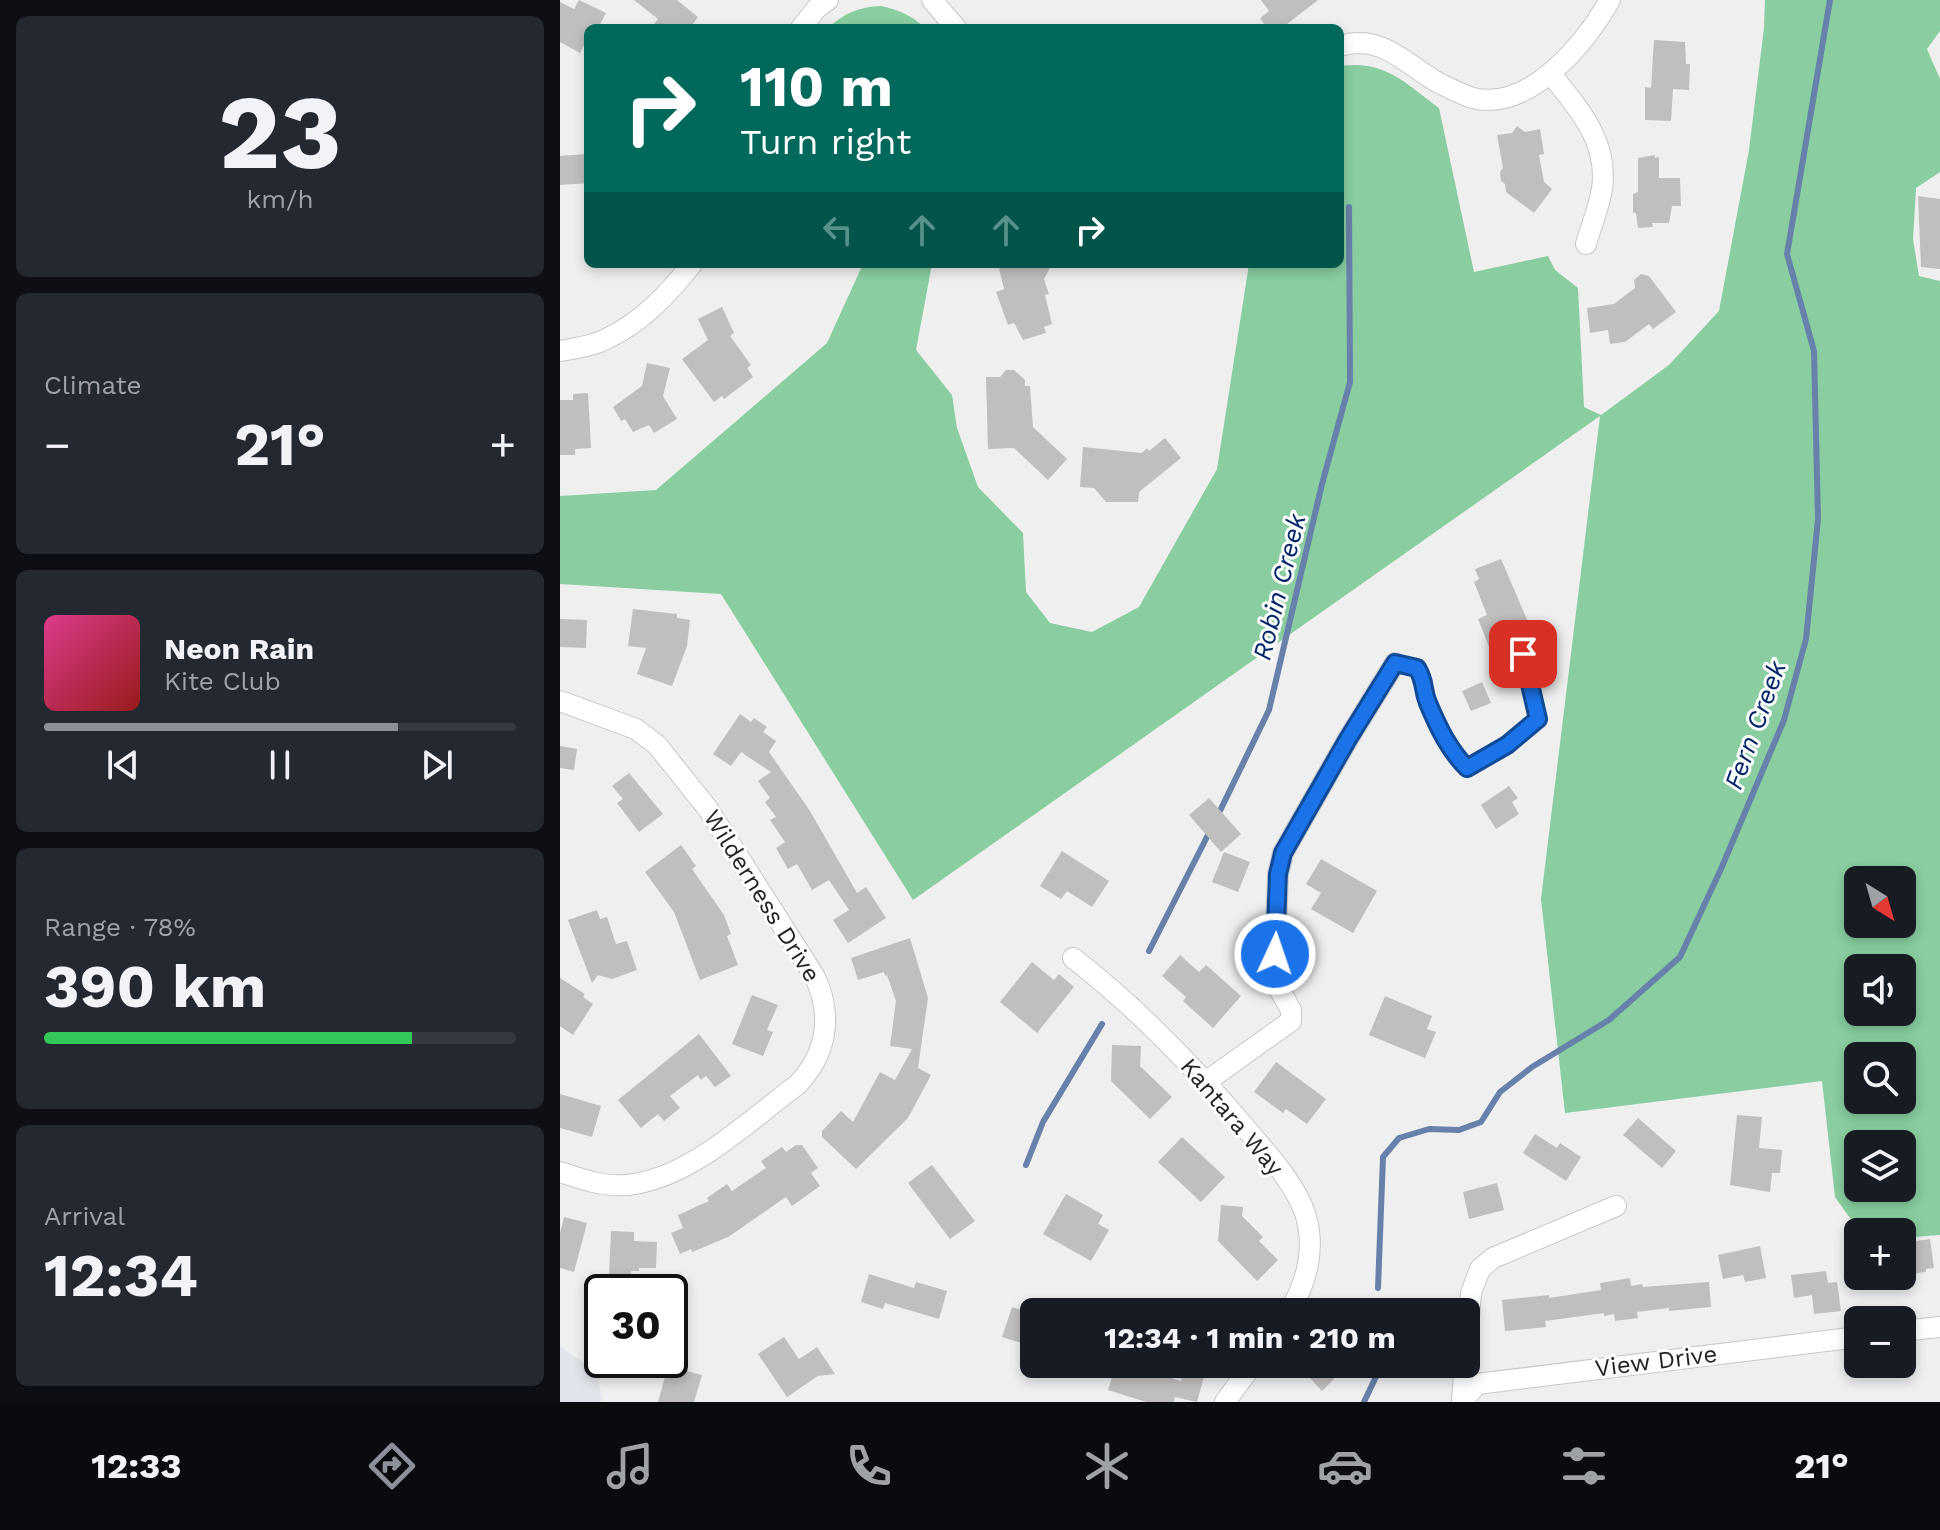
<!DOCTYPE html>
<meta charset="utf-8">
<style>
body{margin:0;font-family:"Work Sans",sans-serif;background:#242831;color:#f1f3f6;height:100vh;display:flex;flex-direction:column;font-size:30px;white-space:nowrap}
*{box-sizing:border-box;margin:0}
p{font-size:26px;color:#9ea1a6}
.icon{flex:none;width:44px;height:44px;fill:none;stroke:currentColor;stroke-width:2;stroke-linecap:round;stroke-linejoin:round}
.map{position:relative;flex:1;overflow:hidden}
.panel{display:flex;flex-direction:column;gap:16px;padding:16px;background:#0d0f14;width:560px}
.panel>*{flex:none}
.hud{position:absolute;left:24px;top:24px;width:760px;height:244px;border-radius:12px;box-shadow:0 4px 12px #0003;background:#00695c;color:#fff;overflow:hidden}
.needle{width:52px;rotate:143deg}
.fabs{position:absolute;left:1284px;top:866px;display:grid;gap:16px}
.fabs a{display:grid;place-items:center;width:72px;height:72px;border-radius:12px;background:#171b24;box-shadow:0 4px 12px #0003;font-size:40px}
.speed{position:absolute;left:24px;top:1274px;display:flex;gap:16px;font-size:40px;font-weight:700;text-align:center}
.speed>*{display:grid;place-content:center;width:104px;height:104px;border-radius:50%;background:#171b24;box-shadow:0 4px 12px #0003;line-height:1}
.speed .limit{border:4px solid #111;border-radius:12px;background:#fff;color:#111}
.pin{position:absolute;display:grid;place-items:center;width:68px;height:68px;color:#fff;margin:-34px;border-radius:16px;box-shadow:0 4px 12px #0006}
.me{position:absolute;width:88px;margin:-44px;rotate:3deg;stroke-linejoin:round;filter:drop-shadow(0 0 6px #0008)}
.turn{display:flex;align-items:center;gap:28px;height:168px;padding:0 24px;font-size:36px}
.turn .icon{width:104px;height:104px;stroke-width:2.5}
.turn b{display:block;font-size:56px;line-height:68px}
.lanes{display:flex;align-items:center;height:76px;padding:0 24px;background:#0003;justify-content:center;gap:40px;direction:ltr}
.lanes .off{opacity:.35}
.big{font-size:60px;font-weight:700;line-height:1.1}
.panel .tile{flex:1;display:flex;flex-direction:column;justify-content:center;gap:12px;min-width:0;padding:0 28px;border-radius:12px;background:#242831}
.panel .dial{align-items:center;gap:0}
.dial b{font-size:104px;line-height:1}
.song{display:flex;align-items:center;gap:24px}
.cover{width:96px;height:96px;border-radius:12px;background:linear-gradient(135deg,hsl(330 70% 55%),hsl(0 70% 35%))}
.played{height:8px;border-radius:4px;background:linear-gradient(90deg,#8c9099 75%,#363941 75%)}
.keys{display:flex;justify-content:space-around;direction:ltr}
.heat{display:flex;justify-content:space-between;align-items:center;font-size:44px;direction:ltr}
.charge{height:12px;border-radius:6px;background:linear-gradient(90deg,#34c759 78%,#363941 0)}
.trip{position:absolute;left:460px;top:1298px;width:460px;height:80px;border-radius:12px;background:#171b24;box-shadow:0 4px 12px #0003;font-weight:700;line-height:80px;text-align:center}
.menu{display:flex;height:128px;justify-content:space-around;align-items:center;background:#090b0e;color:#9ea1a6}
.menu .icon{width:56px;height:56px}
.menu .on{color:#8c9099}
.menu b{font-size:36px;color:#f1f3f6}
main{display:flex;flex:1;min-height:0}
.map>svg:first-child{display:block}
.built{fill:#e2e4ec}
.forest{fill:#89cda0;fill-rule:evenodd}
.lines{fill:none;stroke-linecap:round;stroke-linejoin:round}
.stream{stroke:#6881aa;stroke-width:6}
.building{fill:#c0bfbe}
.service-casing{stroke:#c7c7c8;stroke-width:12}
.minor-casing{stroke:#c7c7c8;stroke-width:22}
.service{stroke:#fff;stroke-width:10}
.minor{stroke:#fff;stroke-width:20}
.route-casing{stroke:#114b97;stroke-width:20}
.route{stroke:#1a73e8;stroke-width:14}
.labels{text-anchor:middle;stroke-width:6;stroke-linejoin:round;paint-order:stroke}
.street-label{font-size:24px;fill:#222;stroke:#fcfcfd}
.water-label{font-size:26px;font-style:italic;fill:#002669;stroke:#fcfcfd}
</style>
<main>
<section class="panel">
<div class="tile dial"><b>23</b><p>km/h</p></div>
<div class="tile"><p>Climate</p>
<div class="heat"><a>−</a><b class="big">21°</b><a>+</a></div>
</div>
<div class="tile">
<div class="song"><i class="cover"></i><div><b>Neon Rain</b><p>Kite Club</p></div></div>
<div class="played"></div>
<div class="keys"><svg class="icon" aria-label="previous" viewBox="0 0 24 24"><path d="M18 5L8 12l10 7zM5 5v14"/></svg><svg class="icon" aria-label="pause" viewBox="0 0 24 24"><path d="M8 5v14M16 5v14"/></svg><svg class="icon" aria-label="next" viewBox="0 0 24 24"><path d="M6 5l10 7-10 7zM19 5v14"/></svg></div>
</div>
<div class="tile"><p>Range · 78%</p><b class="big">390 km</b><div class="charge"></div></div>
<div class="tile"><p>Arrival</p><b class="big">12:34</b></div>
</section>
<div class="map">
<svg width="1380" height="1402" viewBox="0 0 1380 1402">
<rect width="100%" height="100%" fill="#efeff0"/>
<!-- built -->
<polygon class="built" points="0,1347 37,1371 42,1400 39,1402 0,1402"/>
<!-- forest -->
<g class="forest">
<path d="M1205,0H1380V31L1367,49L1380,79V172L1356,188L1353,239L1359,276L1380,281V1235L1342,1238V1232H1311L1295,1225L1275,1197L1262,1081L1005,1113L981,899L1040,416L353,900L161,594L0,584V496L96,490L267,343L303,264H372L356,350L392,395L397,428L418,487L463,533L466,592L490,623L532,632L579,607L657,469L689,264H780L781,66C826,60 846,84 879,108L914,272L988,256L995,270L1018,288L1024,407L1041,415L1109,365L1159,311L1189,150L1204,28ZM1298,880H1342V924H1298ZM1298,968H1342V1012H1298ZM1298,1056H1342V1100H1298ZM1298,1144H1342V1188H1298Z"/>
<path d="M321,6C338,10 352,15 365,28H268C284,13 299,7 321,6Z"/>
</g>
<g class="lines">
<!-- stream -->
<g class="stream">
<polyline points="657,817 709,710 762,484 790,382 789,207"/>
<polyline points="589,951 650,831"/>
<polyline points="466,1165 483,1122 542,1024"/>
<polyline points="818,1288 823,1157 839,1138 869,1129 899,1130 921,1122 940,1092 972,1067 1049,1020 1120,957 1161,869 1224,720 1246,639 1258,519 1254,351 1227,254 1270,0"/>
<polyline points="804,1402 822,1364"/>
</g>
</g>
<!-- building -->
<g class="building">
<polygon points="19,0 46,13 38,28 28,28 28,37 20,53 0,42 0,2 14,9"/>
<polygon points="74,0 117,0 138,17 130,28 91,28 98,19"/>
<polygon points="701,0 758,0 722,28 707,28 700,18 709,11"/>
<polygon points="1094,40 1125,42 1126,64 1130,64 1129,90 1113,89 1111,121 1085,120 1085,87 1091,88"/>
<polygon points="957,126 965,132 980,129 984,154 979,155 984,182 992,189 974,213 946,192 945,184 941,181 940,172 943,168 937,135 952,133"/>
<polygon points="28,154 28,183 0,185 0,156"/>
<polygon points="1095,155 1095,158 1099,157 1099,178 1120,178 1121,206 1112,206 1109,223 1092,223 1093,227 1078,228 1076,213 1073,213 1073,194 1078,192 1078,158"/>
<polygon points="1358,196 1380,199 1380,269 1361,267"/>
<polygon points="438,264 492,264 484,279 489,294 485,295 492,324 484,327 486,333 463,340 454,323 448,325 436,292 444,289"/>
<polygon points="1081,274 1089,276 1116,312 1093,329 1089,324 1065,342 1050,344 1048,330 1030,333 1027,308 1054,304 1075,288 1074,280"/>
<polygon points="162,307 174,333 170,336 191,365 187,368 193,377 164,399 162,396 154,402 122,359 148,340 138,319"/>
<polygon points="87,363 110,368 103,396 117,419 94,433 89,425 73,432 65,419 61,421 53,407 82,386"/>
<polygon points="446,370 454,370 465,380 465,386 470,386 473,427 507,459 488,480 454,448 428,449 426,377 440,377"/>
<polygon points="28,393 31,448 15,449 15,455 0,455 0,400 13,400 13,394"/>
<polygon points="605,438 621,458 579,492 578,502 546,502 534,488 520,487 523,447 582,453 587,448 589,451"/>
<polygon points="941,559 968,622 955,629 959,639 930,649 918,619 927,615 914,582 919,579 915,569"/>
<polygon points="73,609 117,614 117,618 130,620 127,646 112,686 77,674 86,648 68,646"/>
<polygon points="0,619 27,620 26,648 0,647"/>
<polygon points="922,682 931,703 911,711 902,691"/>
<polygon points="180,714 191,722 194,718 207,727 203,732 216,741 209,752 250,811 297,893 306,887 326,918 288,943 273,920 289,910 269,880 252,890 237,864 228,869 216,848 225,842 210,820 216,817 205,802 210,798 198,781 211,772 181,752 171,766 153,754"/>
<polygon points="0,746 17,749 14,770 0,768"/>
<polygon points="69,773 103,814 79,832 57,803 63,799 52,786"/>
<polygon points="949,786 958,798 952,802 959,814 936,829 921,805"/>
<polygon points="649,798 681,834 661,852 629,815"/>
<polygon points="121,845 136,866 132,869 164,915 171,934 167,936 178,965 140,980 114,912 85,872"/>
<polygon points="502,851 549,881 532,907 507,891 501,899 480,886"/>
<polygon points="664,852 690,862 678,892 652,882"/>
<polygon points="761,859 817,891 793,933 751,909 761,893 746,884"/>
<polygon points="37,910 40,919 47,917 56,944 67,941 77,970 52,979 38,975 32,983 8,920"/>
<polygon points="350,938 368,998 358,1068 371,1075 348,1118 296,1169 262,1137 262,1131 281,1111 293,1122 320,1072 335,1080 352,1049 330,1046 336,1001 327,975 325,976 324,972 298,980 291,958"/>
<polygon points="620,955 639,972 646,965 681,996 653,1028 623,1001 626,997 602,976"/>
<polygon points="472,962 494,980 499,974 514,987 477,1033 440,1002"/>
<polygon points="0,978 25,994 23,997 33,1004 13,1035 0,1026"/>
<polygon points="192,995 218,1005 207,1030 213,1032 203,1056 172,1044"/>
<polygon points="825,996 872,1016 867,1029 876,1032 865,1058 809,1035"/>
<polygon points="139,1034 171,1076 155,1087 146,1076 141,1080 138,1075 110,1096 120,1108 104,1121 98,1114 81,1128 58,1100"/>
<polygon points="552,1045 581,1046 580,1066 612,1097 590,1119 551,1081"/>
<polygon points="716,1062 766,1099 747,1124 726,1109 723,1113 694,1092"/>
<polygon points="0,1094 41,1106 32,1137 0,1128"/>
<polygon points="1177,1115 1202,1117 1199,1148 1222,1150 1220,1173 1212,1173 1210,1192 1170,1185"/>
<polygon points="1078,1118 1116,1151 1102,1168 1063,1135"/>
<polygon points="975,1134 997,1148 1000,1143 1021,1157 1006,1181 963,1153"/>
<polygon points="622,1137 665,1177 641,1202 598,1162"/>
<polygon points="236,1145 242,1145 258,1168 251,1173 260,1186 232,1206 226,1197 168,1237 132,1252 131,1249 120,1254 111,1233 123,1228 118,1215 149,1201 147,1198 167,1184 172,1191 206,1168 201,1161 222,1147 226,1152"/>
<polygon points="372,1165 415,1221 390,1239 348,1183"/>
<polygon points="937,1183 944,1210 909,1219 903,1192"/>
<polygon points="506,1194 543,1215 538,1224 549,1230 531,1261 483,1234"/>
<polygon points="661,1205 683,1207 682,1216 703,1237 699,1241 718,1260 697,1281 658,1241"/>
<polygon points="4,1217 27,1223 14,1272 0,1268 0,1233"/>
<polygon points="51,1231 74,1232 74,1241 97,1242 96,1268 79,1268 79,1271 71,1271 71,1275 49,1274"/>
<polygon points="1370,1239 1374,1268 1366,1269 1366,1272 1342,1275 1342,1243"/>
<polygon points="1200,1246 1206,1278 1185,1282 1183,1275 1163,1279 1158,1255"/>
<polygon points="1266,1271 1268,1283 1277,1282 1281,1311 1254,1314 1252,1295 1234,1298 1231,1275"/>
<polygon points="309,1274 354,1288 356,1282 387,1291 379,1319 325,1303 323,1309 301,1302"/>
<polygon points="1070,1278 1071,1286 1082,1284 1083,1287 1149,1282 1151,1307 1109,1311 1109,1308 1077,1312 1078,1318 1055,1321 1054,1314 1044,1316 1044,1313 985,1321 986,1327 945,1331 942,1300 989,1295 989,1298 1041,1290 1040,1283"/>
<polygon points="452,1307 474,1314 474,1342 470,1341 468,1345 442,1337"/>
<polygon points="224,1337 239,1359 257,1347 275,1374 258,1376 227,1397 198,1354"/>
<polygon points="556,1364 568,1364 621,1381 624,1371 644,1377 637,1402 615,1397 614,1402 586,1402 548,1390"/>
<polygon points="737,1364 759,1364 774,1379 762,1391"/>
<polygon points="108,1366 142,1375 134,1402 98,1402"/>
</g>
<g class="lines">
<defs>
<path id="service" d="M835,663L857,668C867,684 862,689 868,703C878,727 889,750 907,768L947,745L978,719L963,654"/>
<g id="minor">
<polyline points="372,0 396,28"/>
<polyline points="241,28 257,8 268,0"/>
<path d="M780,46C822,33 846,65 879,83C889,88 902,95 913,98C970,112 1026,42 1050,0"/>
<path d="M990,73C1018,108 1049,141 1042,189C1039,208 1031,226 1026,244"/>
<path d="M0,351C16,348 34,346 48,338C82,322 109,293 132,264"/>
<path d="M0,701L76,729L97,745L148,809L255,977C273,1016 267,1054 237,1085C188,1121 130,1179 67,1185C44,1187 21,1179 0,1172"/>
<path d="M513,958C580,1010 640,1073 694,1138C713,1160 735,1185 745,1213C756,1248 747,1282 729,1312"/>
<polyline points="647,1081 731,1021 731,1010 714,980 718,874 723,853 788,739 835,663"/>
<polyline points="1342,1331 1380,1327"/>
<polyline points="902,1399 911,1293 920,1269 933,1258 1056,1206"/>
<polyline points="665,1402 693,1364"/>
<polyline points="902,1402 917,1384 1298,1337"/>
</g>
</defs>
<!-- service casing -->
<use href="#service" class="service-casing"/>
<!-- minor casing -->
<use href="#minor" class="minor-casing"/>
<!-- service -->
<use href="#service" class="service"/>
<!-- minor -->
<use href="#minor" class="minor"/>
</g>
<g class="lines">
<defs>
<path id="route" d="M715,954L718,874L723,853L788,739L835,663L857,668C866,683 862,689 868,703C878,727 889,750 907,768L947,745L978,719L963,654"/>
</defs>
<!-- route casing -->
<use href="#route" class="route-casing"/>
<!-- route -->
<use href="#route" class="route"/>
</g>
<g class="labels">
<!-- street labels -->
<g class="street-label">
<text transform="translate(202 896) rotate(58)" y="8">Wilderness Drive</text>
<text transform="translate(672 1117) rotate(50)" y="8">Kantara Way</text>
<text transform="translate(1096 1361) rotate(-7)" y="8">View Drive</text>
</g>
<!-- water labels -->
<g class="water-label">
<text transform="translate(719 587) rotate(-76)" y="9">Robin Creek</text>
<text transform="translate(1195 725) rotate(-70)" y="9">Fern Creek</text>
</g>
</g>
</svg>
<div class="fabs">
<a><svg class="needle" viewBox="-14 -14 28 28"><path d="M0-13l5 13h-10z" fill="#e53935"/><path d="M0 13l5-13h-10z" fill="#9ea1a6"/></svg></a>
<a><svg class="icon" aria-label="sound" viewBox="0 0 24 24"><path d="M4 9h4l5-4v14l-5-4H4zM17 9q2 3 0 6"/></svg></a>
<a><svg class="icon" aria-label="search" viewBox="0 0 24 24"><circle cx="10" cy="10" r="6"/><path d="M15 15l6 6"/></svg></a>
<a><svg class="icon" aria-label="layers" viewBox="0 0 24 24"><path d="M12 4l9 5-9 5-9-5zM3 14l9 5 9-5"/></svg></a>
<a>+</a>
<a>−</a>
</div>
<div class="speed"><div class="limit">30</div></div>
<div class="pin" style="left:963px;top:654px;background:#d93025"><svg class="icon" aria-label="arrive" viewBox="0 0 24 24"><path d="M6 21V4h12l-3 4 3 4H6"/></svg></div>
<svg class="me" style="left:715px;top:954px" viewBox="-20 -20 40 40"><circle r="17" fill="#1a73e8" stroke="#fff" stroke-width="3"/><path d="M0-11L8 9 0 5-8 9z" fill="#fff"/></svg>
<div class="trip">12:34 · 1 min · 210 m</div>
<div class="hud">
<div class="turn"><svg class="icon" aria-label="right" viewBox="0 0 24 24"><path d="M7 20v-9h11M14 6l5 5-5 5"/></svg><div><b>110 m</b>Turn right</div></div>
<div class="lanes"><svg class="icon off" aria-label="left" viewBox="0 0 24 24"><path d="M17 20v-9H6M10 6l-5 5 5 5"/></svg><svg class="icon off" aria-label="ahead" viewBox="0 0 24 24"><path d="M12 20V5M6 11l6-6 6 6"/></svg><svg class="icon off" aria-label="ahead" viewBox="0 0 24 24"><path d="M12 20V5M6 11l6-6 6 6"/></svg><svg class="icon" aria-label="right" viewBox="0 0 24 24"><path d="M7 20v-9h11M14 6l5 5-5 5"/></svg></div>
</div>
</div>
</main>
<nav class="menu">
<b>12:33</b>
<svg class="icon on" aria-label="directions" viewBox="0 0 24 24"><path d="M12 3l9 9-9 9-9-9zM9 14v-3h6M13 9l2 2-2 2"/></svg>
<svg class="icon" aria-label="music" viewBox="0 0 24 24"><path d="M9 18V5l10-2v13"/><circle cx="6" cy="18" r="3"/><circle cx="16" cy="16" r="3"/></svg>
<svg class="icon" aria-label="phone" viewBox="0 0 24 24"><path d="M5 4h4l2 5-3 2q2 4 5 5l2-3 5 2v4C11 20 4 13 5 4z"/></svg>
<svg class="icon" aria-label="climate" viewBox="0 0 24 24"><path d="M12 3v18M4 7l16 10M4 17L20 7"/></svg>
<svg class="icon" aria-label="car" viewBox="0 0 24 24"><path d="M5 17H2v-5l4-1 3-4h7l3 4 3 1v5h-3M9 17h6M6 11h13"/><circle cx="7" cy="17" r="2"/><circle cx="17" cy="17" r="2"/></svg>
<svg class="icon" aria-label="filters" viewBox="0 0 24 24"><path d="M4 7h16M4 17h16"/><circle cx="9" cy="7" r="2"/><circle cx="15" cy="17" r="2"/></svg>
<b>21°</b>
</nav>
